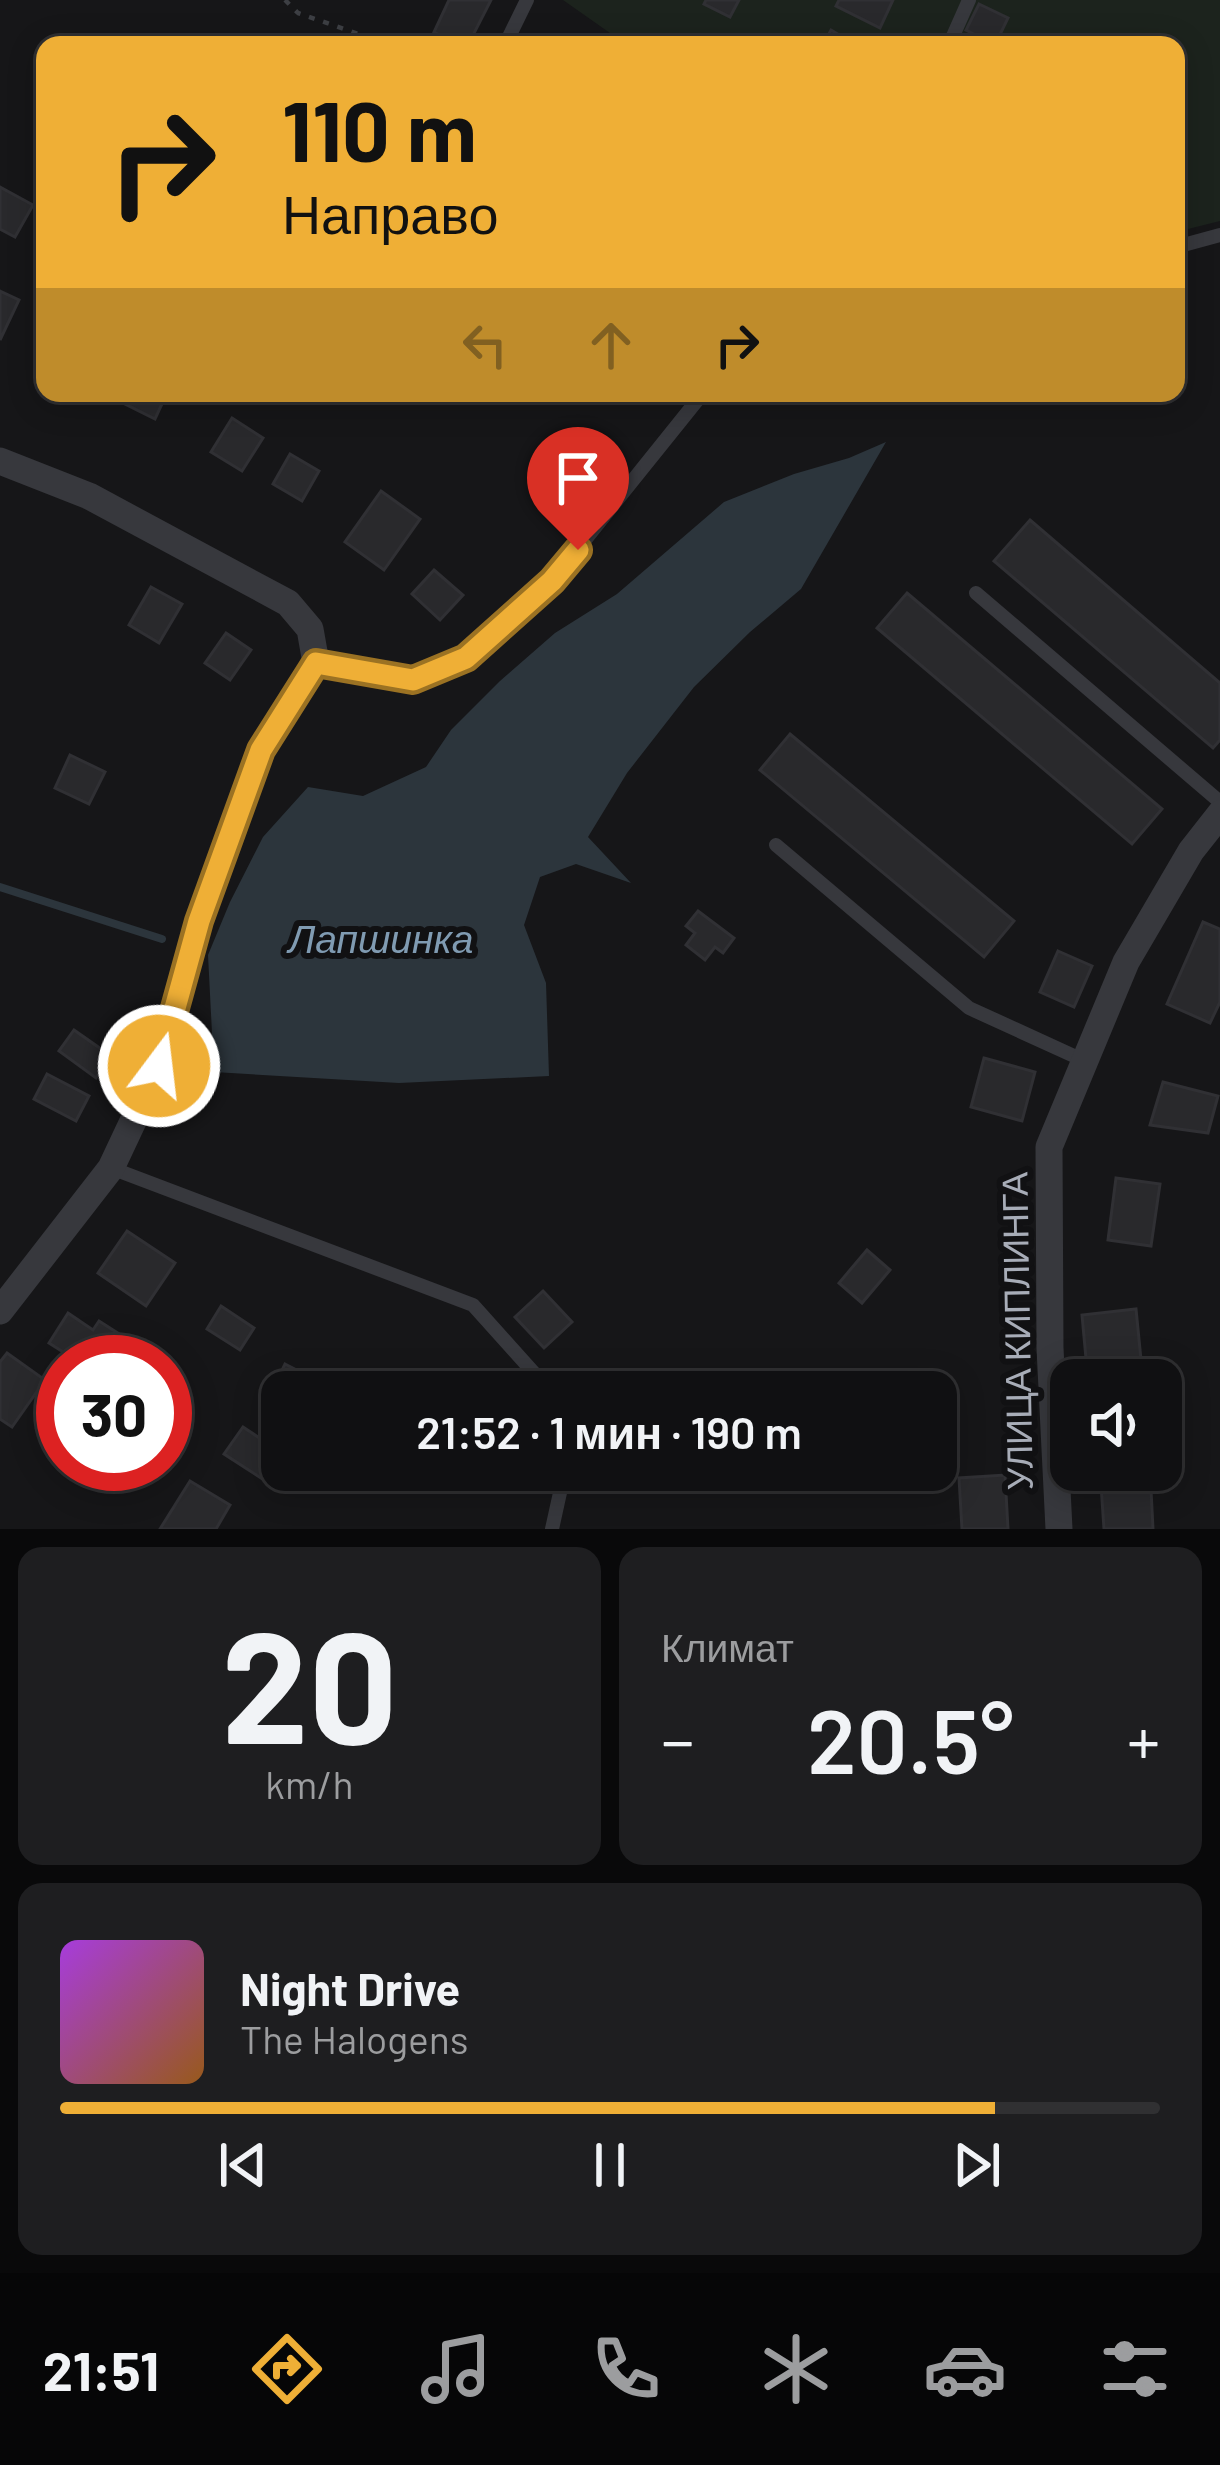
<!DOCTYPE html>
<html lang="ru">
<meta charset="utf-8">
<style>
body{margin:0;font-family:Barlow,sans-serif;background:#1e1e20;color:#f1f3f6;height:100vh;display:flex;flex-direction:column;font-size:45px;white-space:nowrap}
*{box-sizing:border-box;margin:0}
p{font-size:39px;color:#9c9d9f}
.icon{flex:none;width:66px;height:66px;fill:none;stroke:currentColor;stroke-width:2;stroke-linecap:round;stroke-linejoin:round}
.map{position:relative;height:1529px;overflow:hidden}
.details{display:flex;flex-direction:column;gap:18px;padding:18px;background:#09090a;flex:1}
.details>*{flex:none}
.top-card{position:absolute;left:36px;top:36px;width:1149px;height:366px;border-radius:24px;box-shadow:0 6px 30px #0003,0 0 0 3px #303032;background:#efaf36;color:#111;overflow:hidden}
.controls{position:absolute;left:1050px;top:1359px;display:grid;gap:24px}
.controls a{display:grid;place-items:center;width:132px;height:132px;border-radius:24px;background:#101012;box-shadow:0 6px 30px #0003,0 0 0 3px #303032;font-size:60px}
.speed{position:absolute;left:36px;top:1335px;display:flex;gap:24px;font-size:60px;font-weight:700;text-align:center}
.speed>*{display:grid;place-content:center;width:156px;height:156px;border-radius:50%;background:#101012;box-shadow:0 6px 30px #0003,0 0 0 3px #303032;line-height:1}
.speed .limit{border:18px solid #d22;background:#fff;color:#111}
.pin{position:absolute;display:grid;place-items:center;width:102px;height:102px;color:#fff;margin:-123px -51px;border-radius:50% 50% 50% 0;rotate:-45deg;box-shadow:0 0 12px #0007}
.pin .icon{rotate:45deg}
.me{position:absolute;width:132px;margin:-66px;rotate:15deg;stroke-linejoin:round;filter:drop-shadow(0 0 9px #0008)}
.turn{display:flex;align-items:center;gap:42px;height:252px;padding:0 48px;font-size:54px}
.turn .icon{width:156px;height:156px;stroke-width:2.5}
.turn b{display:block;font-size:84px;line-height:102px}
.lanes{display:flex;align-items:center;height:114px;padding:0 48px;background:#0003;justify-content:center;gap:60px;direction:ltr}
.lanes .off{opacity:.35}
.big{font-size:90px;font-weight:600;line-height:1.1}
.details .card{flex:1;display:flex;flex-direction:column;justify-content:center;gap:18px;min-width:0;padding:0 42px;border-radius:24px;background:#1e1e20}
.details .dial{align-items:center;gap:0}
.dial b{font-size:156px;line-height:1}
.song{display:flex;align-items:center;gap:36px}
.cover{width:144px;height:144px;border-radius:18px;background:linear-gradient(135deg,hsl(280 70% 55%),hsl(30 70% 35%))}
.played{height:12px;border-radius:6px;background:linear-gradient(90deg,#efaf36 85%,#303032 85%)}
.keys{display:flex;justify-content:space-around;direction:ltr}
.heat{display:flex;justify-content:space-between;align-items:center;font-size:66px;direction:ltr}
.details .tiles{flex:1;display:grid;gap:18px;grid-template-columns:1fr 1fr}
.card:last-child{grid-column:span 2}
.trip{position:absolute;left:261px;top:1371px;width:696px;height:120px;border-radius:24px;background:#101012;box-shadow:0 6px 30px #0003,0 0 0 3px #303032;font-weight:600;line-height:120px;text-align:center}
.menu{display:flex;height:192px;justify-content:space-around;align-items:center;background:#060607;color:#9c9d9f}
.menu .icon{width:84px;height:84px}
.menu .selected{color:#efaf36}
.menu b{font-size:54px;color:#f1f3f6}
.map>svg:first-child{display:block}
.green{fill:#1c231d}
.water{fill:#2c353c}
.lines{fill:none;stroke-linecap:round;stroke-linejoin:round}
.stream{stroke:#2c353c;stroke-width:8}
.building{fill:#29292c;stroke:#303034;stroke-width:3}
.path{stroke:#3d3f44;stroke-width:4.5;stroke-dasharray:6 9;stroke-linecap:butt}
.service{stroke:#37383d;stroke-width:14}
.minor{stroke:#37383d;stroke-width:27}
.route-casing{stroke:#9b7223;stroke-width:30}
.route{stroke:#efaf36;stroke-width:21}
.labels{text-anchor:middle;stroke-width:12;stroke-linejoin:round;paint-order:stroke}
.street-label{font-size:36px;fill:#a8adb8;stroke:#111113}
.water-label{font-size:39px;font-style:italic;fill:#809bb2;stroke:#111113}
</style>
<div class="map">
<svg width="1220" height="1529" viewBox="0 0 1220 1529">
<rect width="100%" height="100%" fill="#161618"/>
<!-- green -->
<polygon class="green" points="563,0 1220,0 1220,221 1176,232 1176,45 627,45"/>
<!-- water -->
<polygon class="water" points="886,442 801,589 750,632 694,687 627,773 588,837 631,883 576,864 540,877 524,925 546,983 549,1076 399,1083 214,1072 208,955 230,902 263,837 308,787 363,796 426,767 451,730 500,681 555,633 617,594 724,502 794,474 849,458"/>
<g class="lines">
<!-- stream -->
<polyline class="stream" points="0,887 162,939"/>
</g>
<!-- building -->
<g class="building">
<polygon points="449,0 491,0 468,45 459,45 434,32"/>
<polygon points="706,0 739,0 730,17 704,4"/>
<polygon points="839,0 893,0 880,28 836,6"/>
<polygon points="979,4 1008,18 995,45 966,30"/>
<polygon points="831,30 856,45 823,45"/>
<polygon points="0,187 33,205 15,237 0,229"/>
<polygon points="0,291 19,300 0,340"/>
<polygon points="113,393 167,393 155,419 111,397"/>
<polygon points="232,418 263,438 242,471 211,452"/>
<polygon points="290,454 319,471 302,501 273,484"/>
<polygon points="381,491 420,519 384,570 345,542"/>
<polygon points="1030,520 1220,683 1220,740 1213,748 994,561"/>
<polygon points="434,570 463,595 440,620 412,594"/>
<polygon points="151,587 182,604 159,643 129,625"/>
<polygon points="907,593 1162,809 1132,844 877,628"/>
<polygon points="226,633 251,650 230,680 205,663"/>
<polygon points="790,734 1014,921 984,957 760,770"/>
<polygon points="70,755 105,772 89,804 55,788"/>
<polygon points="698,911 734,938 723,953 715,947 705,960 686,945 695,933 686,926"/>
<polygon points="1203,922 1220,929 1220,1002 1210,1023 1167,1004"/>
<polygon points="1058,951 1092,966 1074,1007 1040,992"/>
<polygon points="74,1030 111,1056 96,1078 59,1051"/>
<polygon points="984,1058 1035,1072 1022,1121 971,1107"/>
<polygon points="47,1074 89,1096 76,1121 34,1099"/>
<polygon points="1163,1082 1218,1096 1208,1133 1150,1125"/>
<polygon points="1116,1178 1160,1184 1151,1246 1108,1240"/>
<polygon points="127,1231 175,1263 146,1306 98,1273"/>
<polygon points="867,1250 890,1270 862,1303 839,1283"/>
<polygon points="543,1291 572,1322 544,1348 515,1317"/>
<polygon points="221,1306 254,1328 240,1350 207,1329"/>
<polygon points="1136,1309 1143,1380 1088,1380 1082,1315"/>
<polygon points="68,1313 93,1330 99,1321 124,1337 111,1358 97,1349 89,1362 79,1362 49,1343"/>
<polygon points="7,1353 45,1380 12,1427 0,1419 0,1362"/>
<polygon points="285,1364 310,1377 302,1392 282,1392 282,1396 272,1391"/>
<polygon points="445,1374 467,1392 447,1392 437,1384"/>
<polygon points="243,1427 282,1453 264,1480 224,1454"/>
<polygon points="1100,1470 1150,1470 1153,1529 1104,1529"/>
<polygon points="1005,1475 1008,1529 962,1529 959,1478"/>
<polygon points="190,1481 230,1505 216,1529 160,1529"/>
</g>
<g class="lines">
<!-- path -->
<polyline class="path" points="285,0 298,13 390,45"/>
<!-- service -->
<g class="service">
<polyline points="505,45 527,0"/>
<polyline points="949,45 969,0"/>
<polyline points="1176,247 1220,235"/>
<polyline points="976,593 1220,802"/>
<polyline points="316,663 413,680 467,658 552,581 703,393"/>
<polyline points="776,845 969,1008 1085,1061"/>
<polyline points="111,1168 473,1305 551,1392"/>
<polyline points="552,1529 565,1470"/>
</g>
<!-- minor -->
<g class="minor">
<polyline points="0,461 89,496 288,603 310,629 316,663 261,750 199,921 159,1066 111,1168 0,1311"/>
<polyline points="1059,1529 1050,1348 1049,1147 1126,962 1191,851 1220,814"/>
</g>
</g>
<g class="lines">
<defs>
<polyline id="route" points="159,1066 199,921 261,750 316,663 413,680 466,658 552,581 578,550"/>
</defs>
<!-- route casing -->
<use href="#route" class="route-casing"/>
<!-- route -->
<use href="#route" class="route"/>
</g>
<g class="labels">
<!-- street labels -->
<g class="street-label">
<text transform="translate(1017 1331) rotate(-91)" y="13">УЛИЦА КИПЛИНГА</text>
</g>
<!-- water labels -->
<g class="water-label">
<text x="381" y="953">Лапшинка</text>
</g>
</g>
</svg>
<div class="controls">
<a><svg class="icon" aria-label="sound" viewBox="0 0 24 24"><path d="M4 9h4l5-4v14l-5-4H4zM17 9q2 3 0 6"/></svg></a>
</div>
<div class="speed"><div class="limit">30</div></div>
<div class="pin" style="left:578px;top:550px;background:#d93025"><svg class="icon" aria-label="arrive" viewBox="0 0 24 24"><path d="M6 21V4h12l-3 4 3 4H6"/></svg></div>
<svg class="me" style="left:159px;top:1066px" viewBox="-20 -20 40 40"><circle r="17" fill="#efaf36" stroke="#fff" stroke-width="3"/><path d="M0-11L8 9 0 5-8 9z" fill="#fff"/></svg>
<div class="trip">21:52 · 1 мин · 190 m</div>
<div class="top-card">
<div class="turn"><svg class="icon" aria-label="right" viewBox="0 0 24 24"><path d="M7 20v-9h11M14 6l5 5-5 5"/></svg><div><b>110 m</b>Направо</div></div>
<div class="lanes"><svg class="icon off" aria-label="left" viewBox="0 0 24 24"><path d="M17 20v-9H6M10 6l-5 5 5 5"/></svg><svg class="icon off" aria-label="ahead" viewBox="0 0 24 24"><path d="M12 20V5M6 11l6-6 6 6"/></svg><svg class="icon" aria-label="right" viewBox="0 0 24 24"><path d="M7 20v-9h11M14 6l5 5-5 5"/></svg></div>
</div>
</div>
<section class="details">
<div class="tiles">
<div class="card dial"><b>20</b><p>km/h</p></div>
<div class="card"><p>Климат</p>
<div class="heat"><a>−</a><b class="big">20.5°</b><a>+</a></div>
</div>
<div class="card">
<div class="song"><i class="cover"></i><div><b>Night Drive</b><p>The Halogens</p></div></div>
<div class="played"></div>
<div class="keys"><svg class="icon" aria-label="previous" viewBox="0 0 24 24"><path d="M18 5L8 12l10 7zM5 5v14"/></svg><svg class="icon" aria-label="pause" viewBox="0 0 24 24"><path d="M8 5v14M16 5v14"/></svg><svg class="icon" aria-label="next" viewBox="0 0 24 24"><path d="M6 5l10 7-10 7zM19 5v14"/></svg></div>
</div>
</div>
</section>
<nav class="menu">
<b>21:51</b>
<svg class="icon selected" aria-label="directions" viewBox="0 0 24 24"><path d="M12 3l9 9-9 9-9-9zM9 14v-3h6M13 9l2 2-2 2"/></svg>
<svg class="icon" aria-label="music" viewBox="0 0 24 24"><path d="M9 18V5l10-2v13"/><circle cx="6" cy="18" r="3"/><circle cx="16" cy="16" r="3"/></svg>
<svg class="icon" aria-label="phone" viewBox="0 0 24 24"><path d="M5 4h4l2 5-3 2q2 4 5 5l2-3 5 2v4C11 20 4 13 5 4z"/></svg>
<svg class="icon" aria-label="climate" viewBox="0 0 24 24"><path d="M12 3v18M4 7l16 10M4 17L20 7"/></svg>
<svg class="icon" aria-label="car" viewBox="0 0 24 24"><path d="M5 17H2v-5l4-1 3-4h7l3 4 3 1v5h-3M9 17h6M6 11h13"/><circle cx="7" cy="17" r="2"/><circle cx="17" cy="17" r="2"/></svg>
<svg class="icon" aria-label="filters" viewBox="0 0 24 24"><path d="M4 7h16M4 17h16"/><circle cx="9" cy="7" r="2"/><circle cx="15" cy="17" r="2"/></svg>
</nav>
